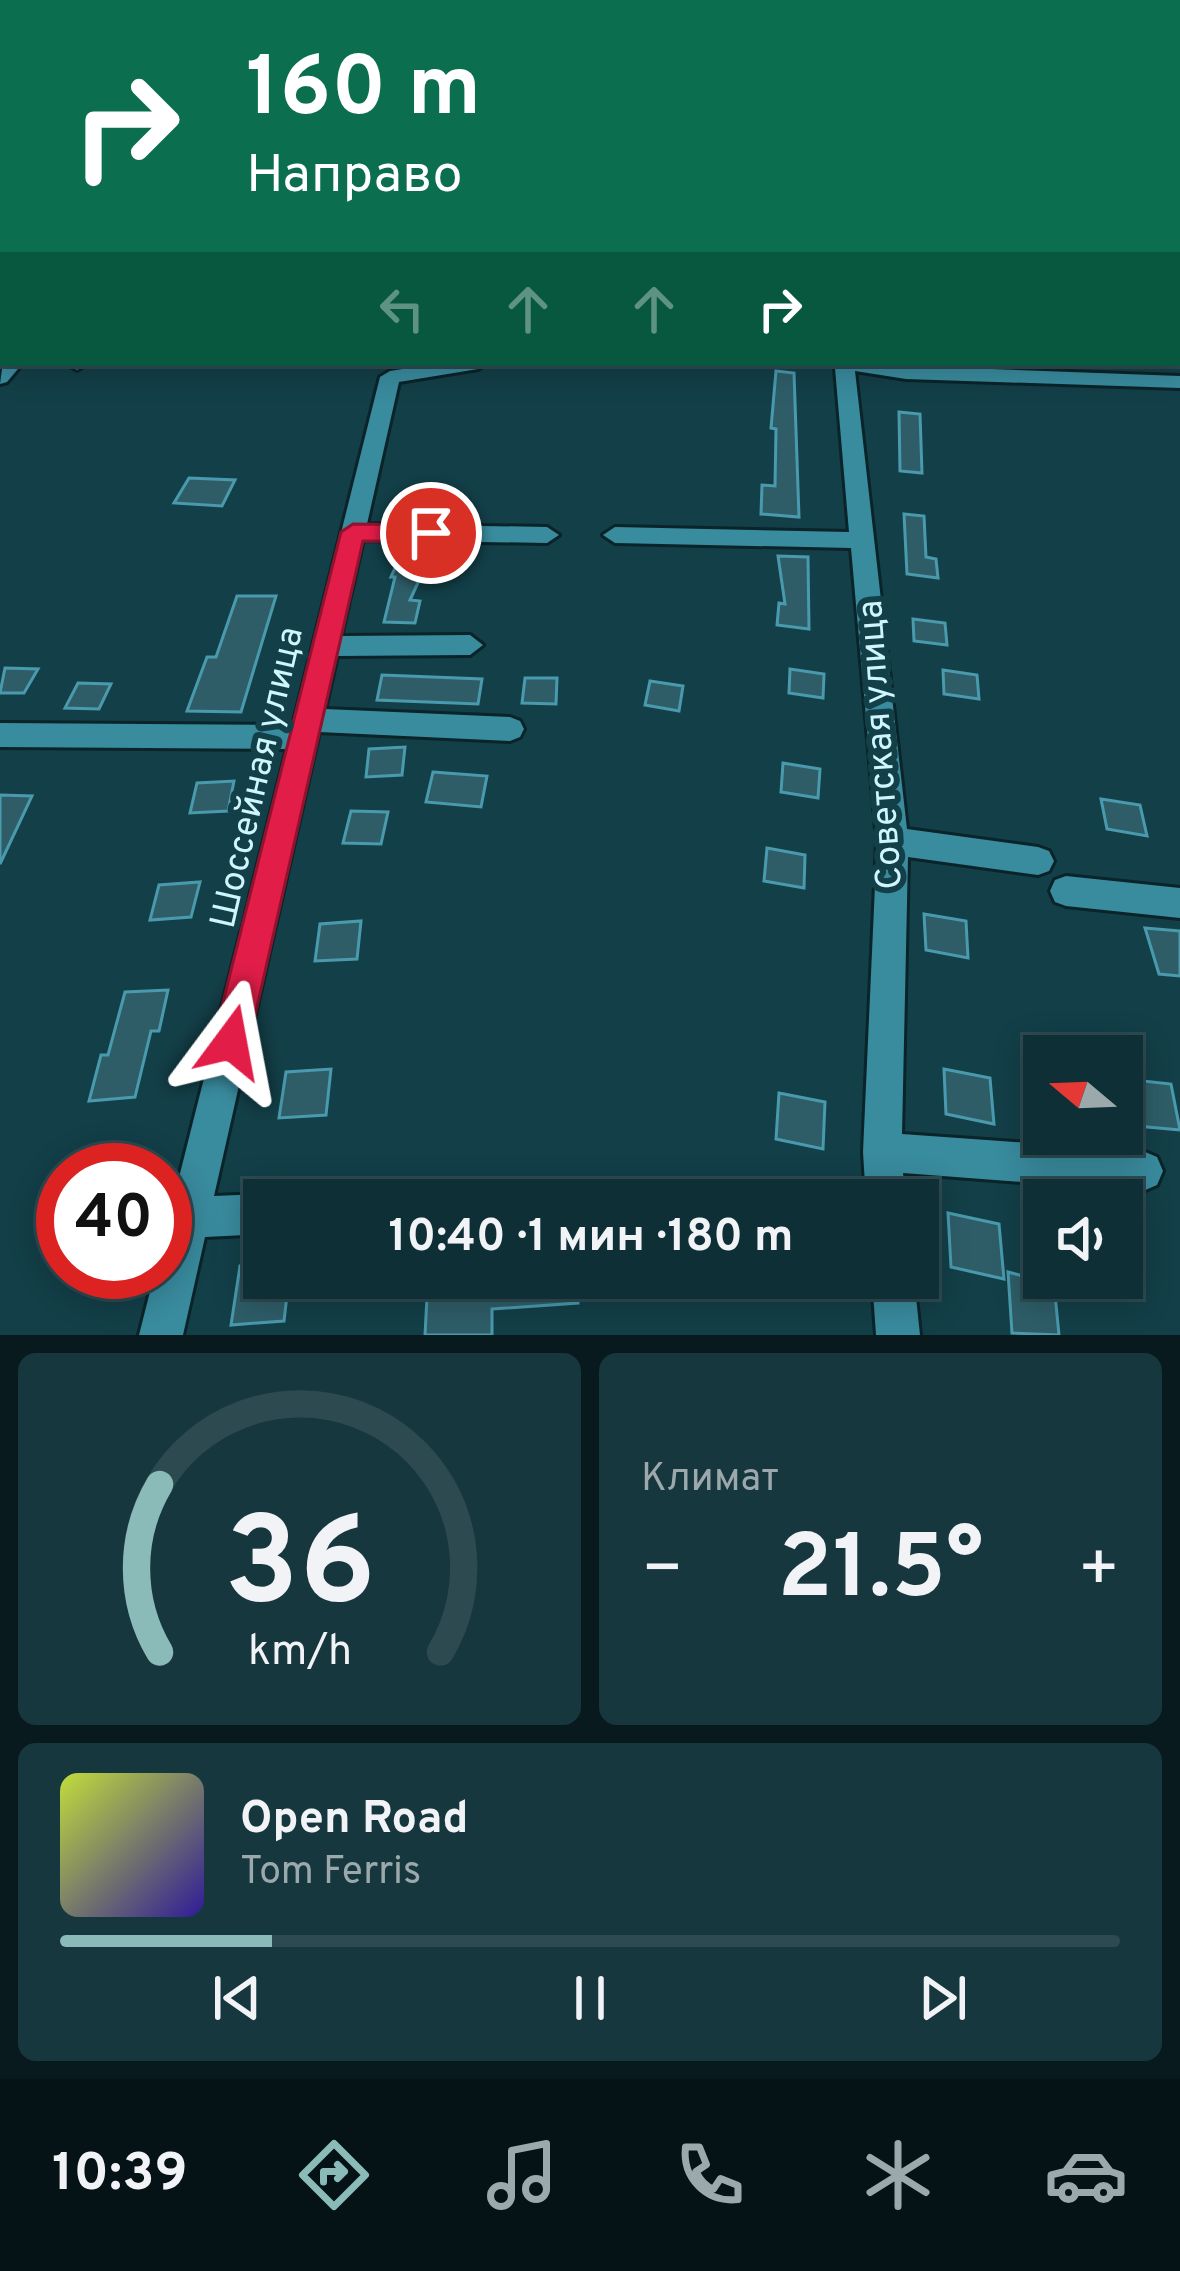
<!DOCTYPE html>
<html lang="ru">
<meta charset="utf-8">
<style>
body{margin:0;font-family:Overpass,sans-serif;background:#17373e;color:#f1f3f6;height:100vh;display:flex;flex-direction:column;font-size:45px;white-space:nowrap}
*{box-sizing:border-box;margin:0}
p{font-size:39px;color:#9ba9ad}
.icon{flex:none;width:66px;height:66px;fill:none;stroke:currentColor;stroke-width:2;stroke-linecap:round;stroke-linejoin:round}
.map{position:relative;height:1335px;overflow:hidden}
.details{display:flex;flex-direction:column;gap:18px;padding:18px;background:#081a1e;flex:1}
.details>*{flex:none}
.top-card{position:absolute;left:0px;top:0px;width:1182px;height:366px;box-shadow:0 6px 30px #0003,0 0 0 3px #2e4a51;background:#0b6e4f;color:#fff;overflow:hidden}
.needle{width:78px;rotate:289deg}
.fabs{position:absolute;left:1023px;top:1035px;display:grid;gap:24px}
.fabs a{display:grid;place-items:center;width:120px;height:120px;border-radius:0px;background:#0e2f36;box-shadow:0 6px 30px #0003,0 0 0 3px #2e4a51;font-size:60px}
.speed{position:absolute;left:36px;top:1143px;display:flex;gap:24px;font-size:60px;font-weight:700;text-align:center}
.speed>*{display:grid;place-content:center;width:156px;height:156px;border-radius:50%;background:#0e2f36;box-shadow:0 6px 30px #0003,0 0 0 3px #2e4a51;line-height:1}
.speed .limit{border:18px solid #d22;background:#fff;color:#111}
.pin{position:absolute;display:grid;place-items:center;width:102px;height:102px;color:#fff;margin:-51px;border:6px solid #fff;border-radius:50%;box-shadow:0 3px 12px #0007}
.me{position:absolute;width:132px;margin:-66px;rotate:13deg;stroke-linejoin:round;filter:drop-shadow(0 0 9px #0008)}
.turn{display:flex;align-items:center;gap:42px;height:252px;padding:0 48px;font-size:54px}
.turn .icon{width:156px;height:156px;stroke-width:2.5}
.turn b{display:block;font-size:84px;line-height:102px}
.lanes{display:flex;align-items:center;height:114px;padding:0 48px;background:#0003;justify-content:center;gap:60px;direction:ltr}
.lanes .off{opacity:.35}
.big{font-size:90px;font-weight:700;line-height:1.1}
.details .tile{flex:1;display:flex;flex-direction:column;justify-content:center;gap:18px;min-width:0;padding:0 42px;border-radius:18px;background:#17373e}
.details .dial{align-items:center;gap:0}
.dial svg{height:312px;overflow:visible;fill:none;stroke:#2e4a51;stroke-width:7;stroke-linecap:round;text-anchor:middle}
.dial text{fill:#f1f3f6;stroke:none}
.song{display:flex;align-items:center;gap:36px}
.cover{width:144px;height:144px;border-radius:18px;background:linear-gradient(135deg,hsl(70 70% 55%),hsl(250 70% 35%))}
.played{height:12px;border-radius:6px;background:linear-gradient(90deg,#8bbbb9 20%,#2e4a51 20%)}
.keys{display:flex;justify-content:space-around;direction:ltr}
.heat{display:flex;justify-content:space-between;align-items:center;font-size:66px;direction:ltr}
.details .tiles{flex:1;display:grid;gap:18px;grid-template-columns:1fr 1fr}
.tile:last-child{grid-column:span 2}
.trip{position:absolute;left:243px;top:1179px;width:696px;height:120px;border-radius:0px;background:#0e2f36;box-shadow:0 6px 30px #0003,0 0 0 3px #2e4a51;font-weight:700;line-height:120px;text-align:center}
.tabs{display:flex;height:192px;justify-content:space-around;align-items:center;background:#061316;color:#9ba9ad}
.tabs .icon{width:84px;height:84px}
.tabs .selected{color:#8bbbb9}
.tabs b{font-size:54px;color:#f1f3f6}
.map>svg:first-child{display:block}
.green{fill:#7a3c2c}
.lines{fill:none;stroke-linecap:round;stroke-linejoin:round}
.river{fill:#302702;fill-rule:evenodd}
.building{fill:#2e5d68;stroke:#499aad;stroke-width:3}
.minor-casing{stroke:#0a2429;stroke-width:6}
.minor{fill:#398b9e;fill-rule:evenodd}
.route{fill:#e11d48;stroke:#92132f;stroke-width:3}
.labels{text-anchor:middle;stroke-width:12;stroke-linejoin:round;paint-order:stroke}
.street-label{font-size:36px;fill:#cff5ff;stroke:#133f48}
</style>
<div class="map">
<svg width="1180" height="1335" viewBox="0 0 1180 1335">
<rect width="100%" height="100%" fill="#133f48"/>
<!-- green -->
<polygon class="green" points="0,0 372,0 3,3 0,255"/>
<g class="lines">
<!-- river -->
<polygon class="river" points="3,255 3,272 0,273 0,256"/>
</g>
<!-- building -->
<g class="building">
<polygon points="776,371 794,373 799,517 761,514 762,485 775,486 776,429 771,428"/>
<polygon points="899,412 920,414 922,473 900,471"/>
<polygon points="189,478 235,480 222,506 174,503"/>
<polygon points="904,514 924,516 926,557 936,559 938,578 907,574"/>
<polygon points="778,556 808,557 809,629 777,625 779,603 785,604"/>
<polygon points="400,557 428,561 410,600 420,601 415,623 384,622 395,577 391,577"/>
<polygon points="237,596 276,596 241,712 187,711 207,657 216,657"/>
<polygon points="913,619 945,623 947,645 914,641"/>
<polygon points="5,668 38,669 24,693 0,693"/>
<polygon points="790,669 824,674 823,698 789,693"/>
<polygon points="943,670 977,675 979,699 944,694"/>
<polygon points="382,675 482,679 478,704 377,700"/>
<polygon points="525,678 557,678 556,704 522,703"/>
<polygon points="650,681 683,686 679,711 645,705"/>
<polygon points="78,683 111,684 99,709 65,708"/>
<polygon points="405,747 402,775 366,777 369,749"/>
<polygon points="783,763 820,769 818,798 781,792"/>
<polygon points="433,772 487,776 481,807 426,802"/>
<polygon points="234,781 228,811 190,813 197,783"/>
<polygon points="0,795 32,796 0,864"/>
<polygon points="1101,799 1140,805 1147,836 1107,829"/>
<polygon points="351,811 388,812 381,844 343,843"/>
<polygon points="767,848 805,855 804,888 764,881"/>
<polygon points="200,882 191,917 150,920 159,885"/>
<polygon points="924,914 966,921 968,958 926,950"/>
<polygon points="361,921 357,959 315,961 320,924"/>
<polygon points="1145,928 1180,931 1180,976 1159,974"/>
<polygon points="168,990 159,1031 151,1031 135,1097 89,1101 101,1055 108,1055 125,992"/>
<polygon points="331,1069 326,1115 279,1118 286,1072"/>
<polygon points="944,1069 990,1078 994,1124 946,1114"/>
<polygon points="1125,1079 1171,1084 1180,1130 1137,1126"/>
<polygon points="779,1093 825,1102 823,1149 776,1139"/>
<polygon points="948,1213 999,1224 1004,1279 951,1267"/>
<polygon points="264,1264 264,1278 289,1278 284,1321 231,1325 240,1266"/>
<polygon points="1008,1272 1054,1284 1059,1335 1012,1333"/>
<polygon points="428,1278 577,1278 578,1303 492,1309 492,1335 425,1335"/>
</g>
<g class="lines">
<defs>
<g id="minor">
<polygon points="483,0 495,0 497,3 485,3"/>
<polygon points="1059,0 1069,0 1070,3 1060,3"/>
<polygon points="1169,0 1180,0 1180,6 1179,3"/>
<rect x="1179" y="230" width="1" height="12"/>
<rect x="1179" y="298" width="1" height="11"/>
<polygon points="3,362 23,363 7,382 0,384"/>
<polygon points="65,363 86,363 87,364 77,370"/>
<polygon points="441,363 488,363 478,369 399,382 367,524 547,527 559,535 547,543 363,540 341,636 470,635 483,645 470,655 337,656 325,709 510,717 520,721 524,729 520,737 510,741 319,732 214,1196 264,1194 278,1200 264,1200 264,1234 205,1237 183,1335 139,1335 155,1272 165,1272 165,1233 287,749 0,747 0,723 293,725 380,377 390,371"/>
<polygon points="830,363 1180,376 1180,388 906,379 855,371 907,829 1038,847 1049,851 1054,861 1049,871 1038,875 908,857 902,1134 1143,1151 1157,1157 1163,1171 1157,1185 1143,1191 903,1173 906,1200 866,1200 863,1152 877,841 851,548 615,543 603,535 615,527 849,532 835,368"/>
<polygon points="1066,876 1180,888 1180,918 1066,906 1055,902 1050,891 1055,880"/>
<polygon points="872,1278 914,1278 920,1335 876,1335"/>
</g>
</defs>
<!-- minor casing -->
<use href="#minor" class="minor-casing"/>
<!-- minor -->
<use href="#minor" class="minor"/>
</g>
<!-- route -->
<polygon class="route" points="353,524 431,525 443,533 431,542 363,541 249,1042 244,1055 231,1061 218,1055 213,1042 341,532"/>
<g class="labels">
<!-- street labels -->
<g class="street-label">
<text transform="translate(878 745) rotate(-94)" y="13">Советская улица</text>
<text transform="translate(255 777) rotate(-77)" y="13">Шоссейная улица</text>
</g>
</g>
</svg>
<div class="fabs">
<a><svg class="needle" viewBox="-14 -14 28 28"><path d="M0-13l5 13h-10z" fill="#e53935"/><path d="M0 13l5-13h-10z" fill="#9ba9ad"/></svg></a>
<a><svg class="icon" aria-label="sound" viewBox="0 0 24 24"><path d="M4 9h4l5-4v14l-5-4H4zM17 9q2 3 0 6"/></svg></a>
</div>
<div class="speed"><div class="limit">40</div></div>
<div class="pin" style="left:431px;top:533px;background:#d93025"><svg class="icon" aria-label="arrive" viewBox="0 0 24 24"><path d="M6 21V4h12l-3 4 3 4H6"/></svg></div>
<svg class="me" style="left:231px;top:1042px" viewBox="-20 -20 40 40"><path d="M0-17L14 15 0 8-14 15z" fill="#e11d48" stroke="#fff" stroke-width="4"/></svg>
<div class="trip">10:40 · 1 мин · 180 m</div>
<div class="top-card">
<div class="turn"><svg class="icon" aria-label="right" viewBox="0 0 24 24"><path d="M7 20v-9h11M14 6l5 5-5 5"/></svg><div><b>160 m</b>Направо</div></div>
<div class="lanes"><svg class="icon off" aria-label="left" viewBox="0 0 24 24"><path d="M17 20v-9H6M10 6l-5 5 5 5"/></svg><svg class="icon off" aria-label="ahead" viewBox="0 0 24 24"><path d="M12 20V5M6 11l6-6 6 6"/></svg><svg class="icon off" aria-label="ahead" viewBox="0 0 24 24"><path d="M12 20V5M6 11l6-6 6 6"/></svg><svg class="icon" aria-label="right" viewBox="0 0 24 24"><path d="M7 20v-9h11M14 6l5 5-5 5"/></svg></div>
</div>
</div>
<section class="details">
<div class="tiles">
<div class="tile dial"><svg viewBox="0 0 100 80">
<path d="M14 69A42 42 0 1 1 86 69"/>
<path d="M14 69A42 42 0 0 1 14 26" stroke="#8bbbb9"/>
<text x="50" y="56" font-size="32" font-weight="700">36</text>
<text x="50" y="72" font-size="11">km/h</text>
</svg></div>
<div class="tile"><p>Климат</p>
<div class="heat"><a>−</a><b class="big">21.5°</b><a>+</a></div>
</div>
<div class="tile">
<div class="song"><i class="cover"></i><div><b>Open Road</b><p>Tom Ferris</p></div></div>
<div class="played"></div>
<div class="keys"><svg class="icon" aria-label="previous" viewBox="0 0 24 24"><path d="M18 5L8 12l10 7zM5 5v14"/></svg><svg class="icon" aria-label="pause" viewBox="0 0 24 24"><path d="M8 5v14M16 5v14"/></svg><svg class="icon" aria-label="next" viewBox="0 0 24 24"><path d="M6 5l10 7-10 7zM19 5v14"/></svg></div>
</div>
</div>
</section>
<nav class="tabs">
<b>10:39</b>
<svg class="icon selected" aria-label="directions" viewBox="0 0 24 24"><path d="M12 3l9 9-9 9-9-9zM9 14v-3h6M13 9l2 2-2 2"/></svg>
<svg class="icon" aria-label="music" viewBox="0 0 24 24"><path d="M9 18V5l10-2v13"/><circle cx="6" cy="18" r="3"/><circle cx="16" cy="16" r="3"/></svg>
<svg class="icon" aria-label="phone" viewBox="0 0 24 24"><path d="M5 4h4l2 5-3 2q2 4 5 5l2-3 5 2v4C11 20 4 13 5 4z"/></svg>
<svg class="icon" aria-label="climate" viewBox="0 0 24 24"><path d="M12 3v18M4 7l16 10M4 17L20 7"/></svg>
<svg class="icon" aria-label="car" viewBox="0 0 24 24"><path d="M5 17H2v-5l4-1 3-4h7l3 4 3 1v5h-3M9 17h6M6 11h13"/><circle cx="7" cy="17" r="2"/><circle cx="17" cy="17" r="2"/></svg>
</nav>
